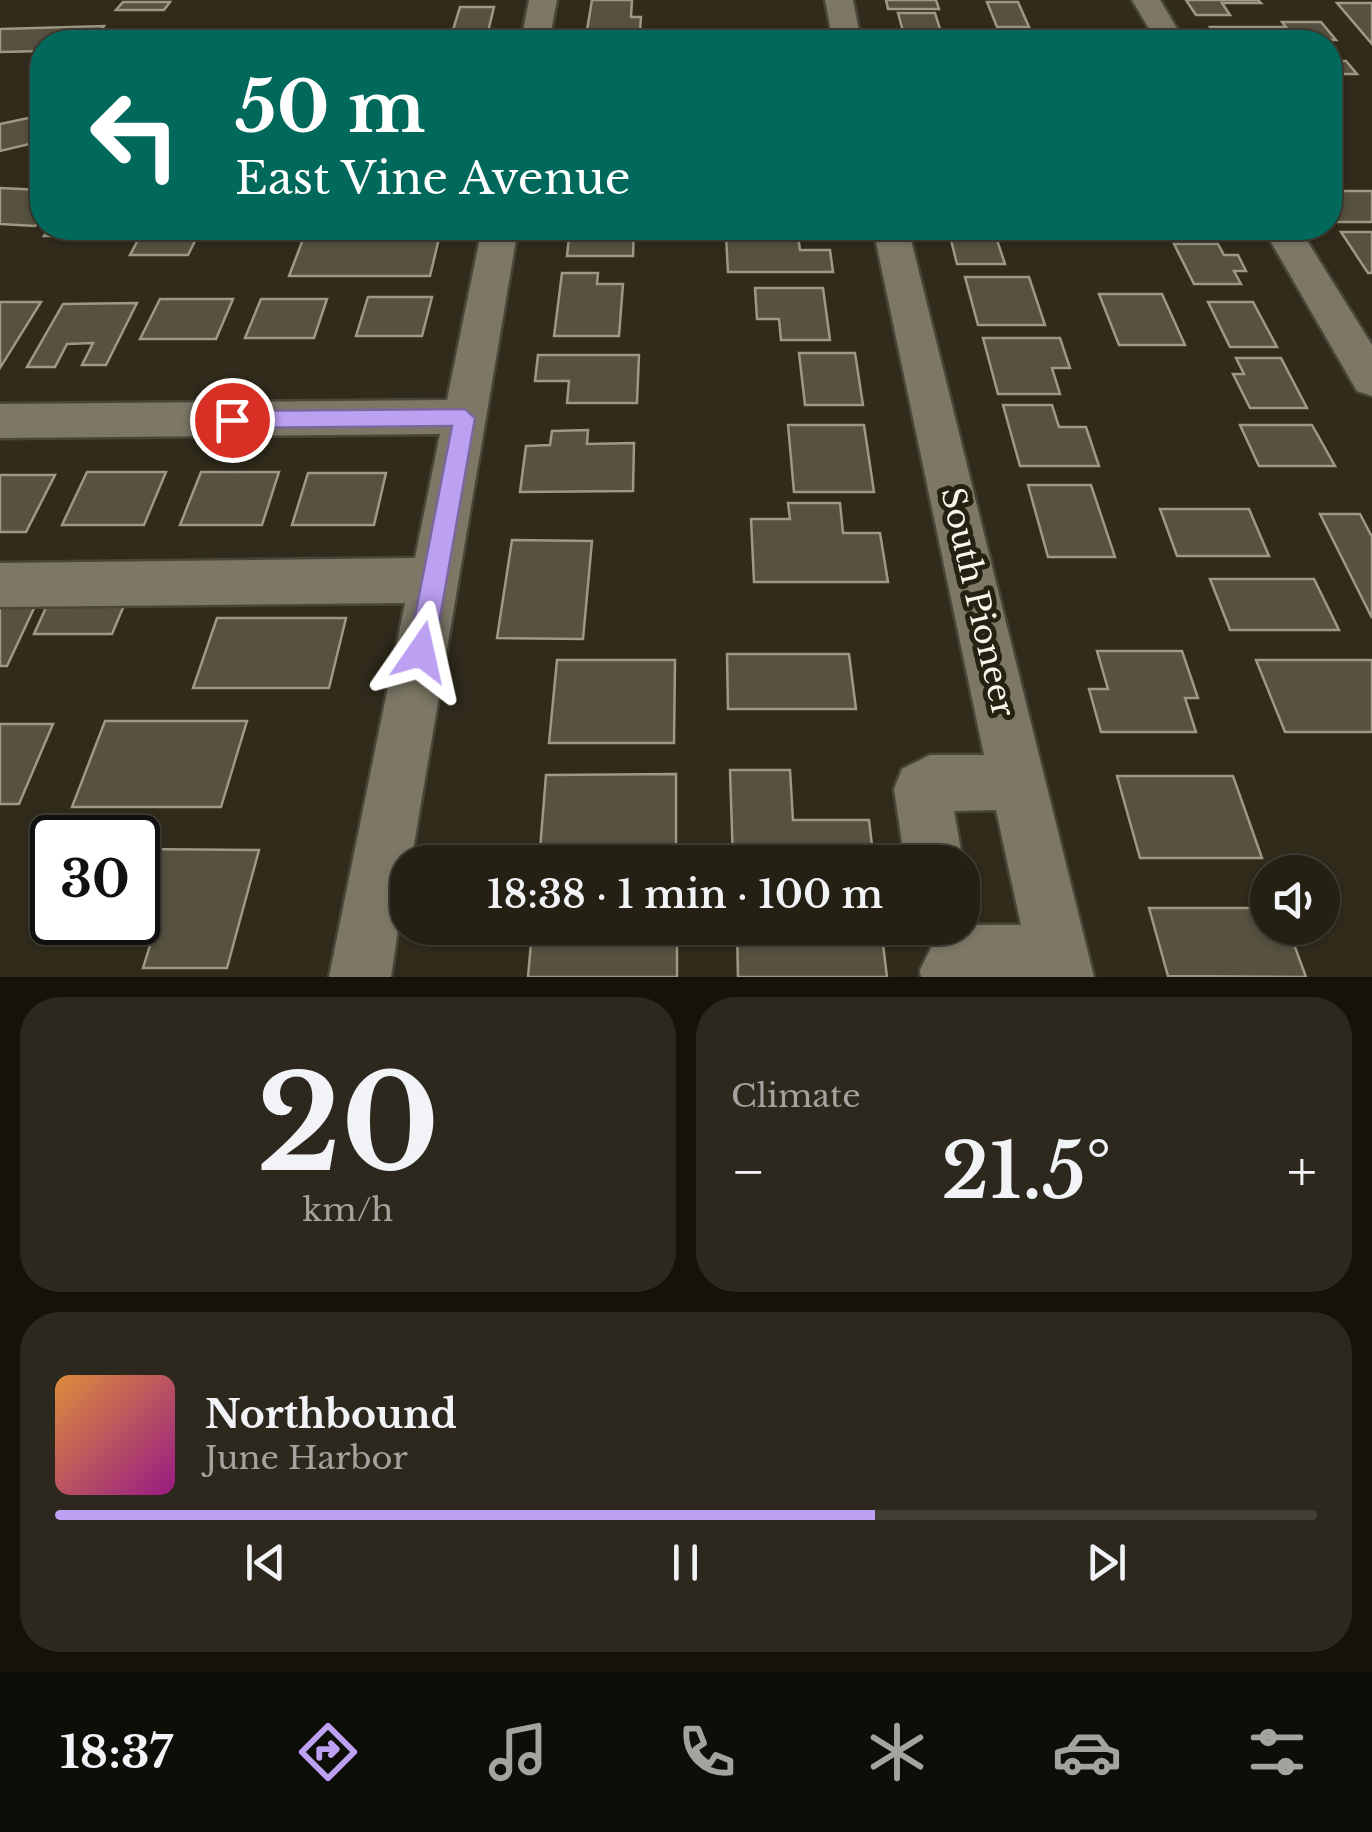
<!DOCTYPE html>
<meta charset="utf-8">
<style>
body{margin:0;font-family:"Libre Baskerville",serif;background:#2c281d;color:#f1f3f6;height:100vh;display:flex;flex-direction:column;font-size:38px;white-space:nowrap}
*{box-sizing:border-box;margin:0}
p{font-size:32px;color:#a3a3a0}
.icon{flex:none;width:55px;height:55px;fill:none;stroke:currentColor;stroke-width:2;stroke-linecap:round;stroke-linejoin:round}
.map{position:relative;height:977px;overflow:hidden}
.details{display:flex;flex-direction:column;gap:20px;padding:20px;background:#14120b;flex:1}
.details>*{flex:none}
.banner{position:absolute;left:30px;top:30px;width:1312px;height:210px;border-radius:40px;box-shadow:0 2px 8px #0004,0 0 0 2px #413e34;background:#00695c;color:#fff;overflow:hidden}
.tools{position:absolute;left:1250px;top:855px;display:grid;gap:20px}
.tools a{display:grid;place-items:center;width:90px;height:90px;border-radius:50%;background:#242014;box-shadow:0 2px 8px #0004,0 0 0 2px #413e34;font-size:50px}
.speed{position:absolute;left:30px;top:815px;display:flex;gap:20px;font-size:50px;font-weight:700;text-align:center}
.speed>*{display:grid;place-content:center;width:130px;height:130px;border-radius:50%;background:#242014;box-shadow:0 2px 8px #0004,0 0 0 2px #413e34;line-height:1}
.speed .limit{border:5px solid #111;border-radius:15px;background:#fff;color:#111}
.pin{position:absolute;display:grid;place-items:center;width:85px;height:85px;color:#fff;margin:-42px;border:5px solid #fff;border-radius:50%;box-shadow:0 2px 10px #0007}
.me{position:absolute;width:110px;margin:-55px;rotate:11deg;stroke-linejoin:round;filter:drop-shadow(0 0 8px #0008)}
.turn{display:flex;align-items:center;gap:35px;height:210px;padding:0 40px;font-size:45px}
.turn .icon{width:130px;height:130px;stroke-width:2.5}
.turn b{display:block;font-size:70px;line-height:85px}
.big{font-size:75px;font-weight:600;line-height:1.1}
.details .tile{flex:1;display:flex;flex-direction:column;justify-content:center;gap:15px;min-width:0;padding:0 35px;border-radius:40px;background:#2c281d}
.details .dial{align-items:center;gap:0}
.dial b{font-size:130px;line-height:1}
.song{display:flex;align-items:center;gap:30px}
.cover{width:120px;height:120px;border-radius:15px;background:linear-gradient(135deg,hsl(30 70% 55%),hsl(310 70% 35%))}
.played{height:10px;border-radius:5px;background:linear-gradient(90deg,#bca0f2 65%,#413e34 65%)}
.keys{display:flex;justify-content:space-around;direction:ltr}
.heat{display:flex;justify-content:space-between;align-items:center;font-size:55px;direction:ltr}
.details .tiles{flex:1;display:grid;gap:20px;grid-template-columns:1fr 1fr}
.tile:last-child{grid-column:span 2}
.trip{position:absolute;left:390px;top:845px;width:590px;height:100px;border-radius:40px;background:#242014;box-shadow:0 2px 8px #0004,0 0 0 2px #413e34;font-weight:600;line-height:100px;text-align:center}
.tabs{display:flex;height:160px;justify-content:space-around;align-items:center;background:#0e0d08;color:#a3a3a0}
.tabs .icon{width:70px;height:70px}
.tabs .selected{color:#bca0f2}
.tabs b{font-size:45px;color:#f1f3f6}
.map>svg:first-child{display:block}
.building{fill:#565140;stroke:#9e9885;stroke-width:2.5}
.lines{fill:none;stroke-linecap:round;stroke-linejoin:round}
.minor-casing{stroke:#494638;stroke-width:5}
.minor{fill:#7d7866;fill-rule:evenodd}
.route{fill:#bca0f2;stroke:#7a689d;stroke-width:2.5}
.labels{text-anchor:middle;stroke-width:10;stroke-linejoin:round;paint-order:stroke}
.street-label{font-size:32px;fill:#f8f5eb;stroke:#262212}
</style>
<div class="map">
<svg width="1372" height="977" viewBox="0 0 1372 977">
<rect width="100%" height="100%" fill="#302b1b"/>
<!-- building -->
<g class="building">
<polygon points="592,0 632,0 631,17 641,17 640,31 630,31 629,42 585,42"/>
<polygon points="886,0 936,0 939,9 888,9"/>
<polygon points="1186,0 1258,0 1261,3 1222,3 1230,15 1196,15"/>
<polygon points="123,2 170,2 164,10 116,10"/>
<polygon points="987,2 1018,2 1029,27 997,27"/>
<polygon points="1337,3 1372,3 1372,44"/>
<polygon points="460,7 494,7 486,40 450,40"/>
<polygon points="898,13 935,13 944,42 906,42"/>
<polygon points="1282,22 1321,22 1336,40 1218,40 1210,27 1286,27"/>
<polygon points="104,26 93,42 42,42 42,51 0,52 0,29"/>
<polygon points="996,31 1035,31 1040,42 1001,42"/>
<polygon points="167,36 304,37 301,42 163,42"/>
<polygon points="1055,36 1116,36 1120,42 1058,42"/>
<polygon points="1330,61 1346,61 1357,74 1330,74"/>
<polygon points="42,115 42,141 0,151 0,124"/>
<polygon points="0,188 42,190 42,216 35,226 0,224"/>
<polygon points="1330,191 1372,191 1372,222 1336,222 1330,212"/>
<polygon points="50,228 219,228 215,236 44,236"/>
<polygon points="570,228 634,228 633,256 567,256"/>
<polygon points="948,228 993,228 1005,264 957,264"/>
<polygon points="1341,232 1372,232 1372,273 1368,273"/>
<polygon points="305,234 440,234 430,276 289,276"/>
<polygon points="726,236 798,236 800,250 830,250 833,272 728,272"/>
<polygon points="196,239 188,255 130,255 138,240"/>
<polygon points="1174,244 1218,244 1224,255 1238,255 1246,271 1234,271 1241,284 1194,284"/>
<polygon points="562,273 598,273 597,284 623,284 619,336 554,336"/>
<polygon points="965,277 1029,277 1045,325 978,325"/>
<polygon points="755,288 823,288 830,340 781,340 779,319 757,319"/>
<polygon points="1099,294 1162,294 1185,345 1119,345"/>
<polygon points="368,297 432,297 422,336 356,336"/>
<polygon points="160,299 233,299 216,339 140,339"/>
<polygon points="261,299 327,299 314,338 245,338"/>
<polygon points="0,302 41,302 0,368"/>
<polygon points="1208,302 1253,302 1277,347 1230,347"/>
<polygon points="137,303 106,365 82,365 93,343 67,344 55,367 27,367 63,304"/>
<polygon points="983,338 1060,338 1070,368 1052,368 1060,394 998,394"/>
<polygon points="799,353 855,353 863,405 805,405"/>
<polygon points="538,355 639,355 637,403 567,403 569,381 535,381"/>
<polygon points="1236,358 1281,358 1307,408 1250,408 1233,374 1244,374"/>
<polygon points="1003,405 1052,405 1059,427 1086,427 1099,466 1020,466"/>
<polygon points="788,425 864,425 874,492 794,492"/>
<polygon points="1240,425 1312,425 1335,466 1259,466"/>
<polygon points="588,430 587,444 634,443 633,491 520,492 526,446 550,445 552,431"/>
<polygon points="87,472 166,472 144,525 62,525"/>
<polygon points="201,472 279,472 262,525 180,525"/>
<polygon points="308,473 386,473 374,525 292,525"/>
<polygon points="0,475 55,475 26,532 0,532"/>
<polygon points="1028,485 1091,485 1115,557 1048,557"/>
<polygon points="788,503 840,503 843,533 880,533 888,582 754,582 751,519 790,519"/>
<polygon points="1160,509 1249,509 1269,556 1177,556"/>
<polygon points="1320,514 1360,514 1372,537 1372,618"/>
<polygon points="512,540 592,541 583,639 497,638"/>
<polygon points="1210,579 1314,579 1339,630 1230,630"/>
<polygon points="48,603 125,603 112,634 34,634"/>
<polygon points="0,604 36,604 7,666 0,666"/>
<polygon points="217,618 346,618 329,688 193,688"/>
<polygon points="1097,651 1182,651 1198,698 1185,698 1196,732 1101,732 1089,689 1108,689"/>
<polygon points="727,654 849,654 856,709 728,709"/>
<polygon points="557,660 675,660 674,743 549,743"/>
<polygon points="1256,660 1372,660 1372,732 1285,732"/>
<polygon points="105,721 247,721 221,807 72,807"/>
<polygon points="0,724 53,724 19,804 0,804"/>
<polygon points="730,770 790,770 793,820 869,820 874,862 733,862"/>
<polygon points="676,774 676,862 539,862 546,775"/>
<polygon points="1117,776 1233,776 1262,858 1140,858"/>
<polygon points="138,849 259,850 227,968 143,968 160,913 138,913"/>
<polygon points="1149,908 1268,908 1268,928 1288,928 1306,977 1168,976"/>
<polygon points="737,928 881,928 887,977 738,977"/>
<polygon points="532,932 677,932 677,977 528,977"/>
</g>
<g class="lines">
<defs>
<g id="minor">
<polygon points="529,0 557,0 549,42 521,42"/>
<polygon points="825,0 853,0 861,42 833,42"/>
<polygon points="1132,0 1160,0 1185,42 1157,42"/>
<polygon points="482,228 518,228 411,862 408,862 391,977 329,977 405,603 0,607 0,563 415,558 440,434 0,438 0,404 447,400"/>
<polygon points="873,228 908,228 1094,977 921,977 920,970 938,934 962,925 1021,925 996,810 954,811 963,862 962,864 905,862 894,789 902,769 930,755 984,755"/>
<polygon points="1263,228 1299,228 1372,345 1372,396 1357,391"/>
</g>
</defs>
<!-- minor casing -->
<use href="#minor" class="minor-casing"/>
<!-- minor -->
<use href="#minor" class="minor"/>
</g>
<!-- route -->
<polygon class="route" points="465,409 475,418 434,652 430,661 421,665 412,661 408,652 452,426 232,428 222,420 232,411"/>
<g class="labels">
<!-- street labels -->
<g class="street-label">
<text transform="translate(978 602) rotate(77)" y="11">South Pioneer</text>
</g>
</g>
</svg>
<div class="tools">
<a><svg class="icon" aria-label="sound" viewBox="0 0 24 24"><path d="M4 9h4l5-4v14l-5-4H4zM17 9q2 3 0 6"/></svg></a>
</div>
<div class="speed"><div class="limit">30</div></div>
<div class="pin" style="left:232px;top:420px;background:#d93025"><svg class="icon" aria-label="arrive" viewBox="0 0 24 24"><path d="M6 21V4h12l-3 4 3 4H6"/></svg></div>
<svg class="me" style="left:421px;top:652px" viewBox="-20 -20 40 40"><path d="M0-17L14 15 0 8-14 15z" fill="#bca0f2" stroke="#fff" stroke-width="4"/></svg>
<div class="trip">18:38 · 1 min · 100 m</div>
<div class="banner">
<div class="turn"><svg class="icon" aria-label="left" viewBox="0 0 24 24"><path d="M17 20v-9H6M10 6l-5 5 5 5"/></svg><div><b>50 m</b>East Vine Avenue</div></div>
</div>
</div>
<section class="details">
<div class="tiles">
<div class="tile dial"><b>20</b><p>km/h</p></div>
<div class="tile"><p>Climate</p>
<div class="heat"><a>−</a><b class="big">21.5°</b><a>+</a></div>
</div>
<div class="tile">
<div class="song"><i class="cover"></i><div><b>Northbound</b><p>June Harbor</p></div></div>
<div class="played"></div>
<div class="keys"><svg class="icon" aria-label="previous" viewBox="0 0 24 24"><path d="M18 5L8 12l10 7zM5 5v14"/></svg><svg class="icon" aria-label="pause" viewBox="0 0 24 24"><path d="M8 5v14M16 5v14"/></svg><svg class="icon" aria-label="next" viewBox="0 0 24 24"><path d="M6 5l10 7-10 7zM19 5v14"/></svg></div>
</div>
</div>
</section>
<nav class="tabs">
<b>18:37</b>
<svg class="icon selected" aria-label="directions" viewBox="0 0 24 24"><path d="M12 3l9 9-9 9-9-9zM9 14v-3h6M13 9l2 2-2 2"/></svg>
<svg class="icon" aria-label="music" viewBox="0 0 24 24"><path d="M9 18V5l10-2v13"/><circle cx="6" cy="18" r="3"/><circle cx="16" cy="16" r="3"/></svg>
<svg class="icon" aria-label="phone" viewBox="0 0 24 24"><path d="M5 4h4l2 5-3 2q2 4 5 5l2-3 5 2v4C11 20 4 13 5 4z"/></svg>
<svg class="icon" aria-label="climate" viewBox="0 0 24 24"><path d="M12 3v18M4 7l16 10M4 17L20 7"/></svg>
<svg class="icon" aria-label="car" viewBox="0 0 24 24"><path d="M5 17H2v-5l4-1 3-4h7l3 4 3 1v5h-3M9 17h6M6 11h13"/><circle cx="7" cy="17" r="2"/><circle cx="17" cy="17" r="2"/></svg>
<svg class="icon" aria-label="filters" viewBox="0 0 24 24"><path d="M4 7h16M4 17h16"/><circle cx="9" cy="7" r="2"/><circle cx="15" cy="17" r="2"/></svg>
</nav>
